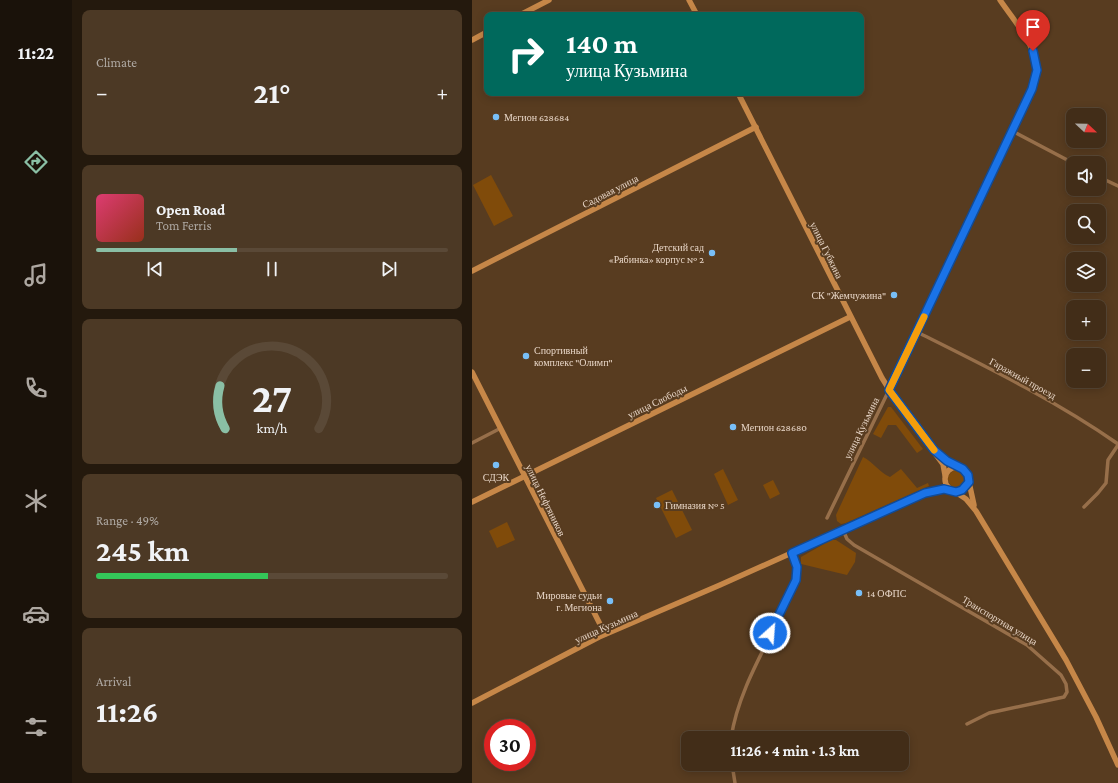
<!DOCTYPE html>
<meta charset="utf-8">
<style>
body{margin:0;font-family:"Crimson Pro",serif;background:#4c3925;color:#f1f3f6;height:100vh;display:flex;flex-direction:column;font-size:15px;white-space:nowrap}
*{box-sizing:border-box;margin:0}
p{font-size:13px;color:#aea8a2}
.icon{flex:none;width:22px;height:22px;fill:none;stroke:currentColor;stroke-width:2;stroke-linecap:round;stroke-linejoin:round}
.map{position:relative;flex:1;overflow:hidden}
.details{display:flex;flex-direction:column;gap:10px;padding:10px;background:#24190d;width:400px}
.details>*{flex:none}
.hud{position:absolute;left:12px;top:12px;width:380px;height:84px;border-radius:8px;box-shadow:0 2px 10px #0003,0 0 0 1px #5a4937;background:#00695c;color:#fff;overflow:hidden}
.needle{width:26px;rotate:112deg}
.tools{position:absolute;left:594px;top:108px;display:grid;gap:8px}
.tools a{display:grid;place-items:center;width:40px;height:40px;border-radius:8px;background:#422d18;box-shadow:0 2px 10px #0003,0 0 0 1px #5a4937;font-size:20px}
.speed{position:absolute;left:12px;top:719px;display:flex;gap:8px;font-size:20px;font-weight:700;text-align:center}
.speed>*{display:grid;place-content:center;width:52px;height:52px;border-radius:50%;background:#422d18;box-shadow:0 2px 10px #0003,0 0 0 1px #5a4937;line-height:1}
.speed .limit{border:6px solid #d22;background:#fff;color:#111}
.pin{position:absolute;display:grid;place-items:center;width:34px;height:34px;color:#fff;margin:-41px -17px;border-radius:50% 50% 50% 0;rotate:-45deg;box-shadow:0 0 4px #0007}
.pin .icon{rotate:45deg}
.me{position:absolute;width:44px;margin:-22px;rotate:26deg;stroke-linejoin:round;filter:drop-shadow(0 0 3px #0008)}
.turn{display:flex;align-items:center;gap:14px;height:84px;padding:0 16px;font-size:18px}
.turn .icon{width:52px;height:52px;stroke-width:2.5}
.turn b{display:block;font-size:28px;line-height:34px}
.big{font-size:30px;font-weight:700;line-height:1.1}
.details .tile{flex:1;display:flex;flex-direction:column;justify-content:center;gap:6px;min-width:0;padding:0 14px;border-radius:8px;background:#4c3925}
.details .dial{align-items:center;gap:0}
.dial svg{height:104px;overflow:visible;fill:none;stroke:#5a4937;stroke-width:7;stroke-linecap:round;text-anchor:middle}
.dial text{fill:#f1f3f6;stroke:none}
.song{display:flex;align-items:center;gap:12px}
.cover{width:48px;height:48px;border-radius:6px;background:linear-gradient(135deg,hsl(340 70% 55%),hsl(10 70% 35%))}
.played{height:4px;border-radius:2px;background:linear-gradient(90deg,#8abfa5 40%,#5a4937 40%)}
.keys{display:flex;justify-content:space-around;direction:ltr}
.heat{display:flex;justify-content:space-between;align-items:center;font-size:22px;direction:ltr}
.charge{height:6px;border-radius:3px;background:linear-gradient(90deg,#34c759 49%,#5a4937 0)}
.trip{position:absolute;left:209px;top:731px;width:228px;height:40px;border-radius:8px;background:#422d18;box-shadow:0 2px 10px #0003,0 0 0 1px #5a4937;font-weight:700;line-height:40px;text-align:center}
main{display:flex;flex:1;min-height:0}
.tabs{display:flex;flex-direction:column;width:72px;justify-content:space-around;align-items:center;background:#1a120a;color:#aea8a2}
.tabs .icon{width:28px;height:28px}
.tabs .current{color:#8abfa5}
.tabs b{font-size:18px;color:#f1f3f6}
.map>svg:first-child{display:block}
.green{fill:#804b0a}
.lines{fill:none;stroke-linecap:round;stroke-linejoin:round}
.street{stroke:#976f4a;stroke-width:3.5}
.secondary{stroke:#c68748;stroke-width:5.5}
.route-casing{stroke:#114b97;stroke-width:10}
.route{stroke:#1a73e8;stroke-width:7}
.slow{stroke:#f59e0b;stroke-width:7}
.poi-dot{fill:#78bff8;stroke:#583c20;stroke-width:1.5}
.labels{text-anchor:middle;stroke-width:4;stroke-linejoin:round;paint-order:stroke}
.poi-label{font-size:10px;fill:#e7d5c6;stroke:#583c20;text-anchor:start}
.street-label{font-size:10px;fill:#e7d5c6;stroke:#583c20}
</style>
<main>
<nav class="tabs">
<b>11:22</b>
<svg class="icon current" aria-label="directions" viewBox="0 0 24 24"><path d="M12 3l9 9-9 9-9-9zM9 14v-3h6M13 9l2 2-2 2"/></svg>
<svg class="icon" aria-label="music" viewBox="0 0 24 24"><path d="M9 18V5l10-2v13"/><circle cx="6" cy="18" r="3"/><circle cx="16" cy="16" r="3"/></svg>
<svg class="icon" aria-label="phone" viewBox="0 0 24 24"><path d="M5 4h4l2 5-3 2q2 4 5 5l2-3 5 2v4C11 20 4 13 5 4z"/></svg>
<svg class="icon" aria-label="climate" viewBox="0 0 24 24"><path d="M12 3v18M4 7l16 10M4 17L20 7"/></svg>
<svg class="icon" aria-label="car" viewBox="0 0 24 24"><path d="M5 17H2v-5l4-1 3-4h7l3 4 3 1v5h-3M9 17h6M6 11h13"/><circle cx="7" cy="17" r="2"/><circle cx="17" cy="17" r="2"/></svg>
<svg class="icon" aria-label="filters" viewBox="0 0 24 24"><path d="M4 7h16M4 17h16"/><circle cx="9" cy="7" r="2"/><circle cx="15" cy="17" r="2"/></svg>
</nav>
<section class="details">
<div class="tile"><p>Climate</p>
<div class="heat"><a>−</a><b class="big">21°</b><a>+</a></div>
</div>
<div class="tile">
<div class="song"><i class="cover"></i><div><b>Open Road</b><p>Tom Ferris</p></div></div>
<div class="played"></div>
<div class="keys"><svg class="icon" aria-label="previous" viewBox="0 0 24 24"><path d="M18 5L8 12l10 7zM5 5v14"/></svg><svg class="icon" aria-label="pause" viewBox="0 0 24 24"><path d="M8 5v14M16 5v14"/></svg><svg class="icon" aria-label="next" viewBox="0 0 24 24"><path d="M6 5l10 7-10 7zM19 5v14"/></svg></div>
</div>
<div class="tile dial"><svg viewBox="0 0 100 80">
<path d="M14 69A42 42 0 1 1 86 69"/>
<path d="M14 69A42 42 0 0 1 10 36" stroke="#8abfa5"/>
<text x="50" y="56" font-size="32" font-weight="700">27</text>
<text x="50" y="72" font-size="11">km/h</text>
</svg></div>
<div class="tile"><p>Range · 49%</p><b class="big">245 km</b><div class="charge"></div></div>
<div class="tile"><p>Arrival</p><b class="big">11:26</b></div>
</section>
<div class="map">
<svg width="646" height="783" viewBox="0 0 646 783">
<rect width="100%" height="100%" fill="#583c20"/>
<!-- green -->
<g class="green">
<polygon points="19,175 41,216 22,226 1,185"/>
<polygon points="416,407 419,407 451,449 445,453 424,425 416,425 409,438 401,434"/>
<path d="M391,457C401,462 407,472 418,477L429,469L445,488L456,483L457,486L374,523L369,524L365,521L364,515Z"/>
<polygon points="251,469 266,500 256,505 242,474"/>
<circle cx="485" cy="479" r="9"/>
<polygon points="301,480 308,494 298,499 291,485"/>
<polygon points="200,490 220,530 204,538 184,498"/>
<polygon points="35,522 43,540 25,548 17,531"/>
<polygon points="359,540 364,540 384,553 383,562 375,575 329,564 329,557"/>
</g>
<g class="lines">
<!-- street -->
<g class="street">
<polyline points="540,131 601,163"/>
<polyline points="627,177 646,186"/>
<path d="M445,332C513,366 583,400 646,444"/>
<polyline points="0,443 29,428"/>
<polyline points="612,507 626,493 634,483 636,460 646,445"/>
<polyline points="355,518 417,390"/>
<polyline points="371,530 375,539 382,545 555,645 589,675 594,684 595,692 592,697 517,713 495,724"/>
<path d="M259,738C268,681 304,633 324,580L325,567L320,553"/>
<polyline points="260,764 263,783"/>
</g>
<!-- secondary -->
<g class="secondary">
<polyline points="217,0 225,15"/>
<polyline points="48,15 77,0"/>
<polyline points="0,40 15,32"/>
<polyline points="266,93 410,378 425,402 471,464 473,475"/>
<polyline points="0,271 284,127"/>
<polyline points="0,372 133,634"/>
<path d="M417,390L563,82C571,51 544,24 528,0"/>
<polyline points="467,454 475,461 486,467"/>
<circle cx="485" cy="479" r="12"/>
<polyline points="497,482 502,505"/>
<polyline points="482,491 494,499 504,511 594,660 624,717 646,765"/>
<polyline points="0,502 378,317"/>
<polyline points="0,703 127,637 248,585 453,493 469,489 479,490"/>
</g>
</g>
<g class="lines">
<defs>
<polyline id="route" points="298,633 324,580 325,567 320,553 453,493 472,489 484,492 490,490 497,482 496,475 491,469 475,461 462,450 417,390 560,89 565,70 561,51"/>
</defs>
<!-- route casing -->
<use href="#route" class="route-casing"/>
<!-- route -->
<use href="#route" class="route"/>
<!-- slow -->
<polyline class="slow" points="452,317 417,390 462,450"/>
</g>
<!-- markers -->
<g class="poi-dot">
<circle cx="24" cy="117" r="4"/>
<circle cx="240" cy="253" r="4"/>
<circle cx="422" cy="295" r="4"/>
<circle cx="54" cy="356" r="4"/>
<circle cx="261" cy="427" r="4"/>
<circle cx="24" cy="465" r="4"/>
<circle cx="185" cy="505" r="4"/>
<circle cx="387" cy="593" r="4"/>
<circle cx="138" cy="601" r="4"/>
</g>
<g class="labels">
<!-- poi labels -->
<g class="poi-label">
<text x="32" y="121">Мегион 628684</text>
<text x="232" y="251" text-anchor="end">Детский сад<tspan x="232" dy="12">«Рябинка» корпус № 2</tspan></text>
<text x="414" y="299" text-anchor="end">СК "Жемчужина"</text>
<text x="62" y="354">Спортивный<tspan x="62" dy="12">комплекс "Олимп"</tspan></text>
<text x="269" y="431">Мегион 628680</text>
<text x="24" y="481" text-anchor="middle">СДЭК</text>
<text x="193" y="509">Гимназия № 5</text>
<text x="395" y="597">14 ОФПС</text>
<text x="130" y="599" text-anchor="end">Мировые судьи<tspan x="130" dy="12">г. Мегиона</tspan></text>
</g>
<!-- street labels -->
<g class="street-label">
<text transform="translate(138 191) rotate(-27)" y="4">Садовая улица</text>
<text transform="translate(355 250) rotate(64)" y="4">улица Губкина</text>
<text transform="translate(551 378) rotate(29)" y="4">Гаражный проезд</text>
<text transform="translate(185 401) rotate(-26)" y="4">улица Свободы</text>
<text transform="translate(389 428) rotate(-64)" y="4">улица Кузьмина</text>
<text transform="translate(74 500) rotate(64)" y="4">улица Нефтяников</text>
<text transform="translate(528 620) rotate(31)" y="4">Транспортная улица</text>
<text transform="translate(134 626) rotate(-24)" y="4">улица Кузьмина</text>
</g>
</g>
</svg>
<div class="tools">
<a><svg class="needle" viewBox="-14 -14 28 28"><path d="M0-13l5 13h-10z" fill="#e53935"/><path d="M0 13l5-13h-10z" fill="#aea8a2"/></svg></a>
<a><svg class="icon" aria-label="sound" viewBox="0 0 24 24"><path d="M4 9h4l5-4v14l-5-4H4zM17 9q2 3 0 6"/></svg></a>
<a><svg class="icon" aria-label="search" viewBox="0 0 24 24"><circle cx="10" cy="10" r="6"/><path d="M15 15l6 6"/></svg></a>
<a><svg class="icon" aria-label="layers" viewBox="0 0 24 24"><path d="M12 4l9 5-9 5-9-5zM3 14l9 5 9-5"/></svg></a>
<a>+</a>
<a>−</a>
</div>
<div class="speed"><div class="limit">30</div></div>
<div class="pin" style="left:561px;top:51px;background:#d93025"><svg class="icon" aria-label="arrive" viewBox="0 0 24 24"><path d="M6 21V4h12l-3 4 3 4H6"/></svg></div>
<svg class="me" style="left:298px;top:633px" viewBox="-20 -20 40 40"><circle r="17" fill="#1a73e8" stroke="#fff" stroke-width="3"/><path d="M0-11L8 9 0 5-8 9z" fill="#fff"/></svg>
<div class="trip">11:26 · 4 min · 1.3 km</div>
<div class="hud">
<div class="turn"><svg class="icon" aria-label="right" viewBox="0 0 24 24"><path d="M7 20v-9h11M14 6l5 5-5 5"/></svg><div><b>140 m</b>улица Кузьмина</div></div>
</div>
</div>
</main>
